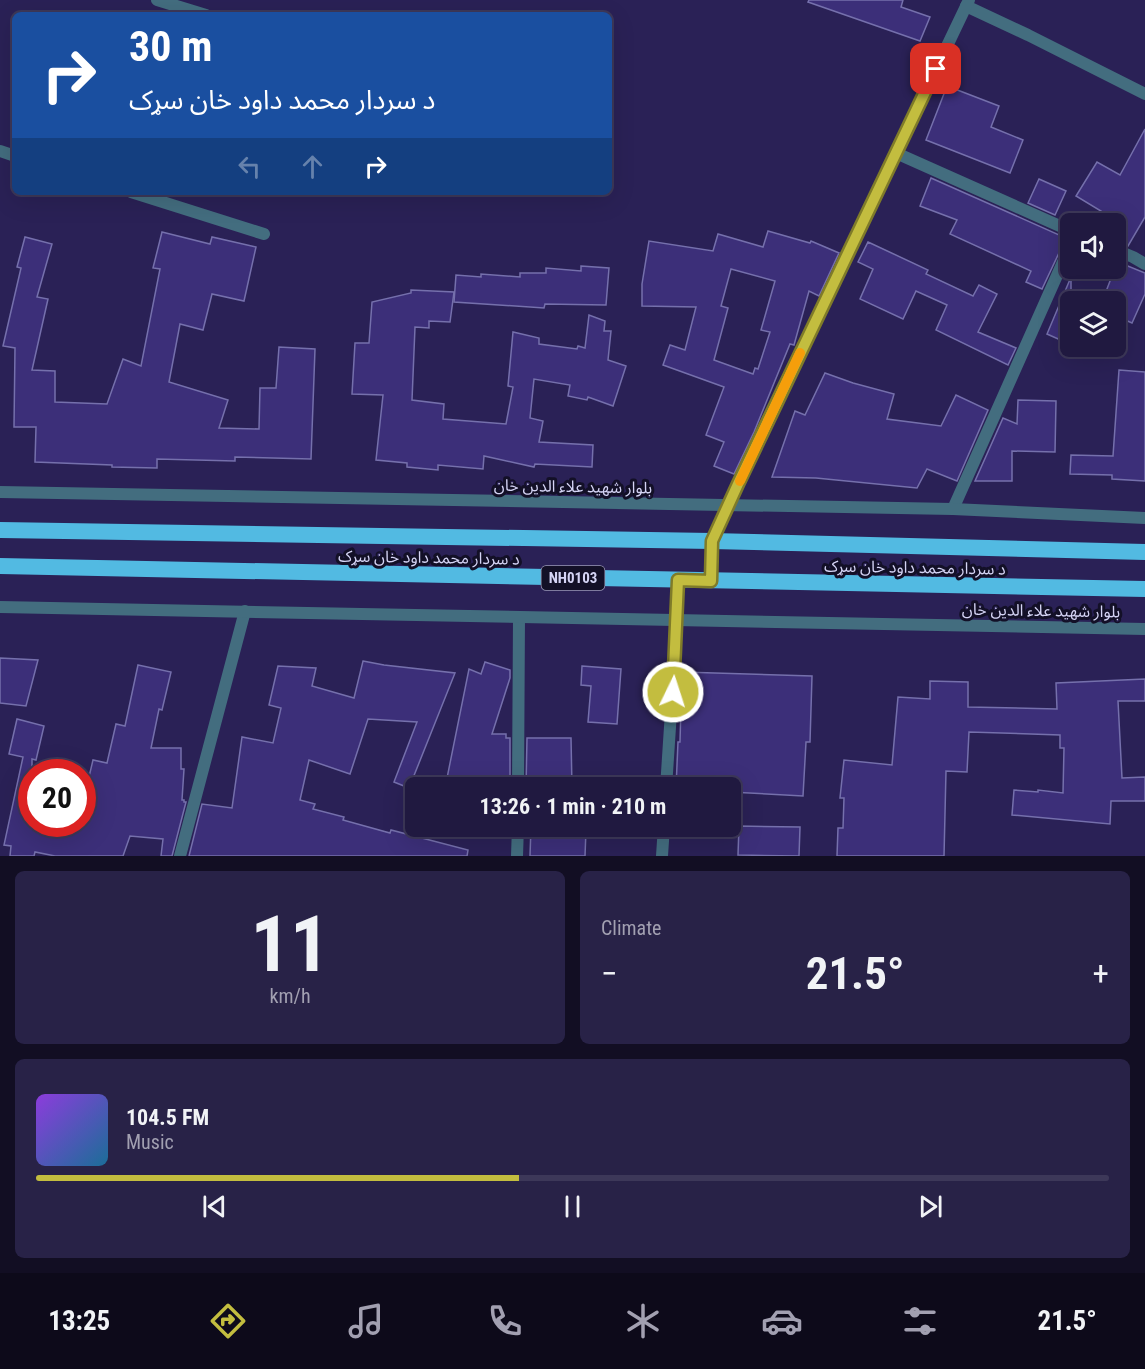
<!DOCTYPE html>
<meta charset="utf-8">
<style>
body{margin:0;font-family:"Roboto Condensed","Noto Sans Arabic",sans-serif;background:#282247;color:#f1f3f6;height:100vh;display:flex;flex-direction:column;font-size:22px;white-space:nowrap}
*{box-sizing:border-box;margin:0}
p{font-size:20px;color:#a2a0b1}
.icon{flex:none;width:33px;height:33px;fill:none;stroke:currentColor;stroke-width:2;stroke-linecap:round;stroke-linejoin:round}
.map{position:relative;height:856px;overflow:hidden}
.panel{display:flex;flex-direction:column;gap:15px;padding:15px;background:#120e23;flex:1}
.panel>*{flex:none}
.banner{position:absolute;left:12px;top:12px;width:600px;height:183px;border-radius:9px;box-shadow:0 6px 24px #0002,0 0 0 2px #3d3859;background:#1a4fa0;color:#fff;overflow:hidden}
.fabs{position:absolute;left:1060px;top:213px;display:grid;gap:12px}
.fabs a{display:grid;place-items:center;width:66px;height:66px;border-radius:9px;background:#201940;box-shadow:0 6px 24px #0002,0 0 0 2px #3d3859;font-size:30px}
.speed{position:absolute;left:18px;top:759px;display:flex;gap:12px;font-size:30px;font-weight:700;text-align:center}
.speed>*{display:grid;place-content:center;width:78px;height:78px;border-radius:50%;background:#201940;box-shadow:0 6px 24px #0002,0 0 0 2px #3d3859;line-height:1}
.speed .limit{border:9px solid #d22;background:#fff;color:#111}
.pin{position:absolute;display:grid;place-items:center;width:51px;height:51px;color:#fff;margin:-26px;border-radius:12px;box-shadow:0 3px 9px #0006}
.me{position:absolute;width:66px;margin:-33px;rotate:4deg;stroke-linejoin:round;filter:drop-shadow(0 0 4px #0008)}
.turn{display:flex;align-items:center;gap:21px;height:126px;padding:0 18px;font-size:27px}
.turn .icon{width:78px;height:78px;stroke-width:2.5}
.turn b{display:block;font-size:42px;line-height:51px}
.lanes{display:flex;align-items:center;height:57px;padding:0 18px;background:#0003;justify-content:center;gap:30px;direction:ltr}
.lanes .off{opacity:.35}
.big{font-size:45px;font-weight:700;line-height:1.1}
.panel .tile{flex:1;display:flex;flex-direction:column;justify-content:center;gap:9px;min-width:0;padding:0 21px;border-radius:9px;background:#282247}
.panel .dial{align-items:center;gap:0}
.dial b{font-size:78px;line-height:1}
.song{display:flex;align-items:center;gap:18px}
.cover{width:72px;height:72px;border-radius:9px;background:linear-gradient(135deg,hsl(270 70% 55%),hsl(200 70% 35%))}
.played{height:6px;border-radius:3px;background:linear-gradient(90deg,#c3bd3f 45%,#3d3859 45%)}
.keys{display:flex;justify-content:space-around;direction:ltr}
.heat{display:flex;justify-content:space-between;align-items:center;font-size:33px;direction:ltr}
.panel .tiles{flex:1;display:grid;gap:15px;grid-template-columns:1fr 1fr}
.tile:last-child{grid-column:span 2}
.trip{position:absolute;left:405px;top:777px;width:336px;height:60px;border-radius:9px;background:#201940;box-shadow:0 6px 24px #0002,0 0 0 2px #3d3859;font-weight:700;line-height:60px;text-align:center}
.dock{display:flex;height:96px;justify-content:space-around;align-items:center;background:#0d0a1a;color:#a2a0b1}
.dock .icon{width:42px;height:42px}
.dock .current{color:#c3bd3f}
.dock b{font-size:27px;color:#f1f3f6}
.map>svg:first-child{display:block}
.building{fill:#3c2f79;stroke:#7570ac;stroke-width:1.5;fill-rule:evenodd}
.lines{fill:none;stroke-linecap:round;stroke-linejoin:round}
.service{stroke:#436d7f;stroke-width:12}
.minor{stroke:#436d7f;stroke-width:12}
.tertiary{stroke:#436d7f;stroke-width:12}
.trunk{stroke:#52bae2;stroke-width:16}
.route-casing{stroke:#7f7b29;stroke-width:15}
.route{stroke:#c3bd3f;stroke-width:10}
.slow{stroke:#f59e0b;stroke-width:10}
.labels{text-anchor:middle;stroke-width:6;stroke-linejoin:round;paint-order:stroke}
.shield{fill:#131027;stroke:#9b99b7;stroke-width:1.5}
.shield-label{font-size:15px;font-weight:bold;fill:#d5d4f5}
.street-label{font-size:16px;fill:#d5d4f5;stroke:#131027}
</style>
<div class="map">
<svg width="1145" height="856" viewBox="0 0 1145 856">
<rect width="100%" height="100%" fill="#2a2156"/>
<!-- building -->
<g class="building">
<polygon points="809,0 903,0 901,7 930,17 920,41 808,2"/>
<polygon points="947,86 999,106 991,127 1023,140 1010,173 926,140"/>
<polygon points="1145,129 1145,217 1128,246 1116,240 1116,224 1094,224 1101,211 1076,196 1097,162 1120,175"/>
<polygon points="931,178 1066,238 1042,289 1026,282 1031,271 950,234 957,220 920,206"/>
<polygon points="1039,179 1066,191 1055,215 1028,203"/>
<path d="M768,231L810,243L811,241L839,253L819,296L809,291L794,345L790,344L754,432L734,474L714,466L724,442L706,435L724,387L663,365L670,345L685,350L696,307L642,306V284L649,241L713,251L718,234L763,247ZM731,269L775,281L761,330L770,332L758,369L755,368L753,374L714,360L728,308L721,306Z"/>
<polygon points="162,232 210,244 212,237 256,247 244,301 212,294 203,330 180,324 169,382 228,400 219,428 259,429 260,388 276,388 279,347 315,349 311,459 235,457 235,461 157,459 157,468 112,467 112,465 35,462 36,427 14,427 15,348 3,346 21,268 17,267 25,237 52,244 37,297 48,299 32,370 55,371 55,402 107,404 123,359 141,366 160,269 153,268"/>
<polygon points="868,242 928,270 926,274 973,296 979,285 997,294 978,332 1016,348 1008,365 936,330 947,305 916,291 903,319 860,299 873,269 858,262"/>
<polygon points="1118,262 1145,273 1145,294 1132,323 1116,316 1116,302 1102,302 1115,268 1116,268"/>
<polygon points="581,266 609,268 606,305 545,304 544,308 454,302 456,275 481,277 481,274 520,277 520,273 546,273 546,268 581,271"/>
<polygon points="1071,277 1071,326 1065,342 1047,334"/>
<polygon points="411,290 454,292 450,322 429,321 429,328 415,327 412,400 444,404 443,419 506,424 513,387 508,386 513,332 539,338 539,344 577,349 578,346 585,348 589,315 605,321 604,331 611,331 608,360 626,366 613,406 588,397 587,400 568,396 570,385 534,379 530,418 543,421 539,442 593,445 592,467 535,464 534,467 484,456 483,469 438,465 438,470 407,467 407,463 376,460 383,395 352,394 355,343 369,343 372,302 411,293"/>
<polygon points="1119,370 1145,372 1145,481 1112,479 1112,475 1070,474 1071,455 1113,456"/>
<polygon points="825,373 853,383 894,394 887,419 941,426 956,395 988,410 957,481 927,469 917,488 816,478 772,477 795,411 805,415"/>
<polygon points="1018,400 1056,401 1055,452 1012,451 1012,481 975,481 1003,418 1017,424"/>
<polygon points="0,658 38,660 26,706 0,703"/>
<polygon points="363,661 384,665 455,673 409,788 394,782 417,722 368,719 350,774 309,760 300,800 315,804 313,809 344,817 343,820 390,833 391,830 468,850 467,856 189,856 202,804 232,808 242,737 273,743 281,708 269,705 278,666 316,668 312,686 354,698"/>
<polygon points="485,662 510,670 510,678 492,734 506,734 506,738 510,738 510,788 445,788 469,669 481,674"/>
<polygon points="138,665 171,672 162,710 159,709 151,748 181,748 181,769 184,769 182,800 184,800 184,802 186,802 172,856 161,856 163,839 130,836 123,856 55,856 35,852 34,856 10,856 11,846 4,845 23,757 9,754 17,719 44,726 36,760 32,759 32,824 82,824 82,776 89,777 93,760 107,763 116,724 125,726"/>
<polygon points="582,666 621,669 617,724 588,722 591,686 581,685"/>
<polygon points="682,672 812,676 810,742 806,742 803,796 730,792 730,788 676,788 678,742 680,742"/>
<polygon points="1145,679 1145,701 1118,701 1122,778 1145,777 1145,801 1111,801 1110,824 1012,815 1014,790 1038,792 1038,790 1063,793 1064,748 1060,748 1060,735 969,732 967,772 946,771 944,856 837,856 838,828 843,828 844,798 840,798 844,760 892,765 898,697 930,699 930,681 968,682 968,707 1057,709 1056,683"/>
<polygon points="527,738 571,738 572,788 526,788"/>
<polygon points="739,826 800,827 799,856 738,855"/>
<polygon points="531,827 586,830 585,856 530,856"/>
</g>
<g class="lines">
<!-- service -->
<g class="service">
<polyline points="666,788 677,620 678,580"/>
<polyline points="662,856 664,826"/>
</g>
<!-- minor -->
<g class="minor">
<polyline points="157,0 206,15"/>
<polyline points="966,6 1028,35 1145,94"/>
<polyline points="0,151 15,156"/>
<polyline points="896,153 1071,231"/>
<polyline points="131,192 264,234"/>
<polyline points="1116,250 1133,257 1145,264"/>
<polyline points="953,509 1071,244"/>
<polyline points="711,581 712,541 728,505 969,0"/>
<polyline points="518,788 519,617"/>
<polyline points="180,856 245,611"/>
<polyline points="517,856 518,826"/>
</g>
<!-- tertiary -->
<g class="tertiary">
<polyline points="0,492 953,509 1145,518"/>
<polyline points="0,607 1145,629"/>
</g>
<!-- trunk -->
<g class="trunk">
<polyline points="0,530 712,541 1145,552"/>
<polyline points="0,566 1145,589"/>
</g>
</g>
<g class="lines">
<defs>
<polyline id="route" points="673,692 678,580 711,581 712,541 738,484 936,69"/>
</defs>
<!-- route casing -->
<use href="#route" class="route-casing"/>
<!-- route -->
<use href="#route" class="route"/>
<!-- slow -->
<polyline class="slow" points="740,481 800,353"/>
</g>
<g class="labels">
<!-- shield labels -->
<rect class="shield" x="541.5" y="566" width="63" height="24" rx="4.5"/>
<g class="shield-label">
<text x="573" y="583">NH0103</text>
</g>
<!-- street labels -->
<g class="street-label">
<text transform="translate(573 486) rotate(1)" y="6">بلوار شهید علاء الدین خان</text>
<text transform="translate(429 557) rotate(1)" y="6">د سردار محمد داود خان سړک</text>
<text transform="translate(915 567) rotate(1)" y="6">د سردار محمد داود خان سړک</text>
<text transform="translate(1041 610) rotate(1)" y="6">بلوار شهید علاء الدین خان</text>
</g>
</g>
</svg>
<div class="fabs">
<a><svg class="icon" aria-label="sound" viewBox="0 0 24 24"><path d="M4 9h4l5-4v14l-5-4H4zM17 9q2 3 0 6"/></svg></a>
<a><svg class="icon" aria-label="layers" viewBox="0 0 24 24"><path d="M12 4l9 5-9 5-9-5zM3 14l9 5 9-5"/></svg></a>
</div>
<div class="speed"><div class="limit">20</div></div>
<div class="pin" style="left:936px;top:69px;background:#d93025"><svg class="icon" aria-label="arrive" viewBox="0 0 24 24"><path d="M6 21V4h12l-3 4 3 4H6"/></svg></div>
<svg class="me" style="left:673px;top:692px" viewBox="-20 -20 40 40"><circle r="17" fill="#c3bd3f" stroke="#fff" stroke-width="3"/><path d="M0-11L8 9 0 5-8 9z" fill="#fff"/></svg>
<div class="trip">13:26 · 1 min · 210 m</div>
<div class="banner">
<div class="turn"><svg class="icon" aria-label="right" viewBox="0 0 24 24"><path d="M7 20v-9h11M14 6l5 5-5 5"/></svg><div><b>30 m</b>د سردار محمد داود خان سړک</div></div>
<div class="lanes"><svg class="icon off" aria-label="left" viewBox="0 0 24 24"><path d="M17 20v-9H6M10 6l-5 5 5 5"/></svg><svg class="icon off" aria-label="ahead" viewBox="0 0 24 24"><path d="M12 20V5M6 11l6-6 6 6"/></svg><svg class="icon" aria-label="right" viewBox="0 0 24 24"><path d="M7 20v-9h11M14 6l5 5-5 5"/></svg></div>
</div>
</div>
<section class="panel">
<div class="tiles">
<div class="tile dial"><b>11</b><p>km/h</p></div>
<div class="tile"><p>Climate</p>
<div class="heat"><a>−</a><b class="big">21.5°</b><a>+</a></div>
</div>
<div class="tile">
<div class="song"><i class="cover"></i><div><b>104.5 FM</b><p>Music</p></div></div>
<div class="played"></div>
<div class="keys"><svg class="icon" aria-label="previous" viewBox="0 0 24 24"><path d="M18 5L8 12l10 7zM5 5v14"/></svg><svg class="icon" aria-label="pause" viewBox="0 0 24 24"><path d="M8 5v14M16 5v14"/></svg><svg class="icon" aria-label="next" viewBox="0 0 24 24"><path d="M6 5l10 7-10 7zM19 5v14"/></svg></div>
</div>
</div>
</section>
<nav class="dock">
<b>13:25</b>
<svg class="icon current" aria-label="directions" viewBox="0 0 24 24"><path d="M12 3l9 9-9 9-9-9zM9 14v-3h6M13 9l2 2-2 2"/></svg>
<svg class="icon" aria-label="music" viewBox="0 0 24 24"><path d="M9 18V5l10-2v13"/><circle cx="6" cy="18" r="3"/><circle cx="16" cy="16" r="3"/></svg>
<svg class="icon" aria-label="phone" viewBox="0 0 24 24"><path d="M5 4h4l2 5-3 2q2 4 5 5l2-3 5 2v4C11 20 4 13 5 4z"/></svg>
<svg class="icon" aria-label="climate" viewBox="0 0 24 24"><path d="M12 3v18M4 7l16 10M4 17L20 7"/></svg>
<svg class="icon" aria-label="car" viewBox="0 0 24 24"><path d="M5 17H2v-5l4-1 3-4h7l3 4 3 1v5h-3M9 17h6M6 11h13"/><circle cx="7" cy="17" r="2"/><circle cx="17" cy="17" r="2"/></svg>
<svg class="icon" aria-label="filters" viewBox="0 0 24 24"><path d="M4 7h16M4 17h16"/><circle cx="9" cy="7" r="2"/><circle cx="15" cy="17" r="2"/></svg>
<b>21.5°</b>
</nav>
